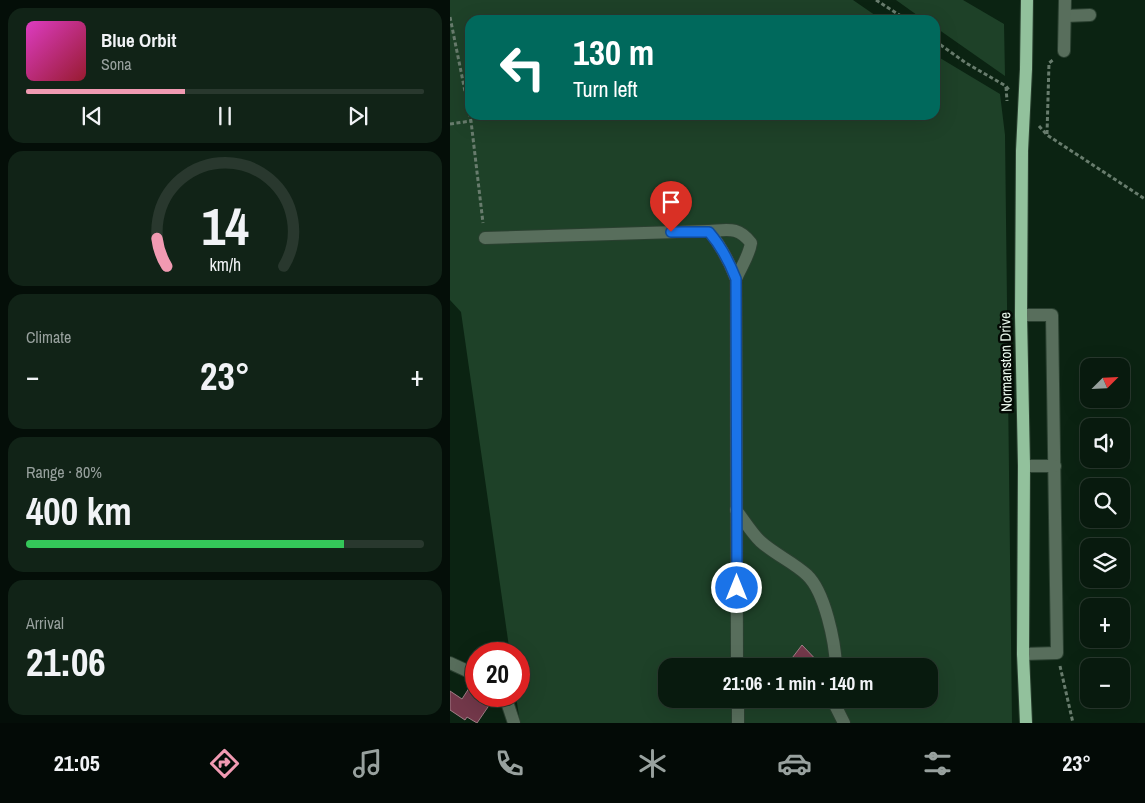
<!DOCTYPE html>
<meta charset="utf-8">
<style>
body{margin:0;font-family:"Archivo Narrow",sans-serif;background:#112317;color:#f1f3f6;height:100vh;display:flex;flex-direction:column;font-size:19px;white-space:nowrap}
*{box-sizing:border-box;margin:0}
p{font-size:16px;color:#98a19e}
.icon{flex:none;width:28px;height:28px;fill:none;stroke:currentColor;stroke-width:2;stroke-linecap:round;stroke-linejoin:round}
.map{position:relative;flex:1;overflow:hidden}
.details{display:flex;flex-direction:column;gap:8px;padding:8px;background:#040e08;width:450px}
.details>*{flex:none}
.guide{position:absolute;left:15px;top:15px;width:475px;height:105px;border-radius:15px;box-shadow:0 5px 20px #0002,0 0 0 1px #29382e;background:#00695c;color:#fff;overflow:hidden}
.needle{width:32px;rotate:66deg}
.buttons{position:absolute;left:630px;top:358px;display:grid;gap:10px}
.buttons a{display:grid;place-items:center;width:50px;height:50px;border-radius:10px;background:#081a0e;box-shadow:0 5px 20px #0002,0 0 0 1px #29382e;font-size:25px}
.speed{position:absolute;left:15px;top:642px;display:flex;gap:10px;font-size:25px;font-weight:700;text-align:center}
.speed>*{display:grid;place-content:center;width:65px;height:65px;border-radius:50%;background:#081a0e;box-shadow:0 5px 20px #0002,0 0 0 1px #29382e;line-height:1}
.speed .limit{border:8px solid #d22;background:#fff;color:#111}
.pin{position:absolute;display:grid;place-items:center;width:42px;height:42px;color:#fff;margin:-51px -21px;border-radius:50% 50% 50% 0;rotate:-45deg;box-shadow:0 0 5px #0007}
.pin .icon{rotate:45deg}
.me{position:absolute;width:55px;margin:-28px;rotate:0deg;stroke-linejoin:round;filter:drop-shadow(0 0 4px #0008)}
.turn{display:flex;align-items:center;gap:18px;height:105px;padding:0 25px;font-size:22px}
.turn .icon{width:65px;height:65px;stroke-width:2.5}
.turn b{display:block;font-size:35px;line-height:42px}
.big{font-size:38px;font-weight:700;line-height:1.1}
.details .widget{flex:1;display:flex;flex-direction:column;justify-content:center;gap:8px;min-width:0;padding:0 18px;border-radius:15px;background:#112317}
.details .dial{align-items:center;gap:0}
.dial svg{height:130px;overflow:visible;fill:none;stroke:#29382e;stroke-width:7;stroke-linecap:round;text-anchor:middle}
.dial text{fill:#f1f3f6;stroke:none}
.song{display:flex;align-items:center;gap:15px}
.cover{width:60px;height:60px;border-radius:8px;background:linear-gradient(135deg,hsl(310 70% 55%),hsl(350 70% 35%))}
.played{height:5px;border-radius:2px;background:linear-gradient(90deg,#f19ab2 40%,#29382e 40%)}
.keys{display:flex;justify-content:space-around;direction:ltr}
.heat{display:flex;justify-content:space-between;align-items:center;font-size:28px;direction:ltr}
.charge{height:8px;border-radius:4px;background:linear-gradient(90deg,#34c759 80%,#29382e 0)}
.trip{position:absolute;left:208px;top:658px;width:280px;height:50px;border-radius:15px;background:#081a0e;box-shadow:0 5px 20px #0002,0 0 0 1px #29382e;font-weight:700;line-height:50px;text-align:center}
.dock{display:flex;height:80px;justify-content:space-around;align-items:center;background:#030a06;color:#98a19e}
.dock .icon{width:35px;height:35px}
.dock .current{color:#f19ab2}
.dock b{font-size:22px;color:#f1f3f6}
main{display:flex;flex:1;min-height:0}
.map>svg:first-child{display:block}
.green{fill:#1e4128;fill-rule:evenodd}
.building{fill:#73384a;stroke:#a17f87}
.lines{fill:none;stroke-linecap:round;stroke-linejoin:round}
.minor-casing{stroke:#2a4030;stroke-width:14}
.major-casing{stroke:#2a4030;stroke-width:14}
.path{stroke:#687c6d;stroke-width:3;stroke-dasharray:4 2.5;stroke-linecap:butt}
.minor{stroke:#586e5c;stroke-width:12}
.major{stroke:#92c19c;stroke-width:12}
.major-bridge-casing{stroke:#2a4030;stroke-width:14;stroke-linecap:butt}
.major-bridge{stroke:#92c19c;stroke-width:12}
.route-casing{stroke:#114b97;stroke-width:12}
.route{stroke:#1a73e8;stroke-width:9}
.labels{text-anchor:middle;stroke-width:5;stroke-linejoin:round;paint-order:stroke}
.street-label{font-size:15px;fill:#e6f5e9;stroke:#030a04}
</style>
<main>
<section class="details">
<div class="widget">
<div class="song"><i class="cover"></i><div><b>Blue Orbit</b><p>Sona</p></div></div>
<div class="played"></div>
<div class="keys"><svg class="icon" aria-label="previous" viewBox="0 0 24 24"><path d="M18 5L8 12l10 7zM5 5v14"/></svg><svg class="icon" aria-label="pause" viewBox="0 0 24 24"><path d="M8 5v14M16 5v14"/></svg><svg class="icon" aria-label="next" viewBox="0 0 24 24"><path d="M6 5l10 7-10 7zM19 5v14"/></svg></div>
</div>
<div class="widget dial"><svg viewBox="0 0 100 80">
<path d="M14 69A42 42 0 1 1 86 69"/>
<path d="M14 69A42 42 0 0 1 8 52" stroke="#f19ab2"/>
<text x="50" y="56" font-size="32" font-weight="700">14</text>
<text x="50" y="72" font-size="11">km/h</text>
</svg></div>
<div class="widget"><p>Climate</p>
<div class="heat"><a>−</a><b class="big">23°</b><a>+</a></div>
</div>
<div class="widget"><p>Range · 80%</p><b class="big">400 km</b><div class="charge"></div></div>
<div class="widget"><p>Arrival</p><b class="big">21:06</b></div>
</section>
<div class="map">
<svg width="695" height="723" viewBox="0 0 695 723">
<rect width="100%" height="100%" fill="#0b2312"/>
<!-- green -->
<g class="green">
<path d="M0,0H403L432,20H20V115H485V55L550,94L555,135L562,723H70L66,696H69V654H60L11,312L0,300ZM216,666H479V699H216Z"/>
<polygon points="446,0 513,0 554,24 555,76 485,27 485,20 474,20"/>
</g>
<!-- building -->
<g class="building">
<polygon points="352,645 372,666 336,666"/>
<polygon points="23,682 26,683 26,696 40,704 27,723 17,717 15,720 0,710 0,691 12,699"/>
</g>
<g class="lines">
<defs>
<g id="minor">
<polyline points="615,16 640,15"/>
<polyline points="614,51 615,0"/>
<path d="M259,231C278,230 288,226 301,243C299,256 291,267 286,279"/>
<path d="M35,238L259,231C271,246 279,261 286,279L287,666"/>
<polyline points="571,315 602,315 607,653 573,654"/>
<polyline points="574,466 605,466"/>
<path d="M286,510C294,520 301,532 310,541C324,554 343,562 357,575C375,592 385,642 386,666"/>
<polyline points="0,663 26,675"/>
<polyline points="55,696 64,723"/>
<polyline points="288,699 288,723"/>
<polyline points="386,699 386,707 394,723"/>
</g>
<g id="major">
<polyline points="576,69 577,0"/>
<polyline points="572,151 571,315 574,466 573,654 576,723"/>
</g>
</defs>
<!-- minor casing -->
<use href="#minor" class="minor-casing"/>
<!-- major casing -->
<use href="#major" class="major-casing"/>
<!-- path -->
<g class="path">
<polyline points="426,0 457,20"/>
<polyline points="0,17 21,121 33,223"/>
<polyline points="485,41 516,63 556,86 559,90"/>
<polyline points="556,87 557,101"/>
<polyline points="0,124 21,121"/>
<polyline points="589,126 597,135 695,199"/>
<polyline points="597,134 599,63 603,60"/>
<polyline points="610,666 623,723"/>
</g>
<!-- minor -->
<use href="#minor" class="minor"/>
<!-- major -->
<use href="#major" class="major"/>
<defs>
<polyline id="major-bridge" points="572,151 576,69"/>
</defs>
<!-- major-bridge casing -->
<use href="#major-bridge" class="major-bridge-casing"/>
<!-- major-bridge -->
<use href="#major-bridge" class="major-bridge"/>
</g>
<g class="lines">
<defs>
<path id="route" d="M221,232H259C271,246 279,261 286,279L287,588"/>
</defs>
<!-- route casing -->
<use href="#route" class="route-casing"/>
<!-- route -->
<use href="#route" class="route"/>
</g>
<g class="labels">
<!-- street labels -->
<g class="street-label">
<text transform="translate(556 362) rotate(-91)" y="5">Normanston Drive</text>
</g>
</g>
</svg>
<div class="buttons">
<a><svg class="needle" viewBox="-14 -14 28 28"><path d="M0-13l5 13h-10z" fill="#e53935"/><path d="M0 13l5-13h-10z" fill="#98a19e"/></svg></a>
<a><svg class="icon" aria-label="sound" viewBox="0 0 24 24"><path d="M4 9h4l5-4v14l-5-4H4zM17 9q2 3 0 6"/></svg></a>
<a><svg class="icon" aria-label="search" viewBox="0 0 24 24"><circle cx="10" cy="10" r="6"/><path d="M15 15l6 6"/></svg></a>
<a><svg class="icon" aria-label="layers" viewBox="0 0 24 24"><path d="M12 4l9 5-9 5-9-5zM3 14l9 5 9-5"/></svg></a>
<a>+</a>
<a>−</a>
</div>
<div class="speed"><div class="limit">20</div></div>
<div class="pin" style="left:221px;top:232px;background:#d93025"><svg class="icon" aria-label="arrive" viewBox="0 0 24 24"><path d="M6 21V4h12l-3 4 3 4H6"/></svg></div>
<svg class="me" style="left:287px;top:588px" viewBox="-20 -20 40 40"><circle r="17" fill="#1a73e8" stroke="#fff" stroke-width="3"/><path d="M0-11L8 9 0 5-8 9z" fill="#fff"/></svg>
<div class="trip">21:06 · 1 min · 140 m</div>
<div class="guide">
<div class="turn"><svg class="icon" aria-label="left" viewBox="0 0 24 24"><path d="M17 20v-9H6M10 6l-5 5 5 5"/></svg><div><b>130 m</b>Turn left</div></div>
</div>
</div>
</main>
<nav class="dock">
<b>21:05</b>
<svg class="icon current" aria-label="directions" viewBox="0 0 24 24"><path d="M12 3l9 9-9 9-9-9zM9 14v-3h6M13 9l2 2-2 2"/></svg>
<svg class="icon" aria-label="music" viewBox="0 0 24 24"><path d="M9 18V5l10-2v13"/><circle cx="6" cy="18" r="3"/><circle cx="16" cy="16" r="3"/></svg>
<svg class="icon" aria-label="phone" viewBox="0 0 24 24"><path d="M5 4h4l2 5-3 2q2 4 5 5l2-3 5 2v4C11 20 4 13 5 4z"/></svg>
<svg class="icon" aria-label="climate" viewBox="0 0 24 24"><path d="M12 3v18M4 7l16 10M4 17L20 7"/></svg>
<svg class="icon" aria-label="car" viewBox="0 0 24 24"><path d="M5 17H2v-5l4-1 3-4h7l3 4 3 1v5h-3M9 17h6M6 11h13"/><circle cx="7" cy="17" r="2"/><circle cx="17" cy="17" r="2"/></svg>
<svg class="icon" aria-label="filters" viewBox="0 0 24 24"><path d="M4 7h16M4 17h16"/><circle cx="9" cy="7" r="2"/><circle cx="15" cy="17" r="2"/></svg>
<b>23°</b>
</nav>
